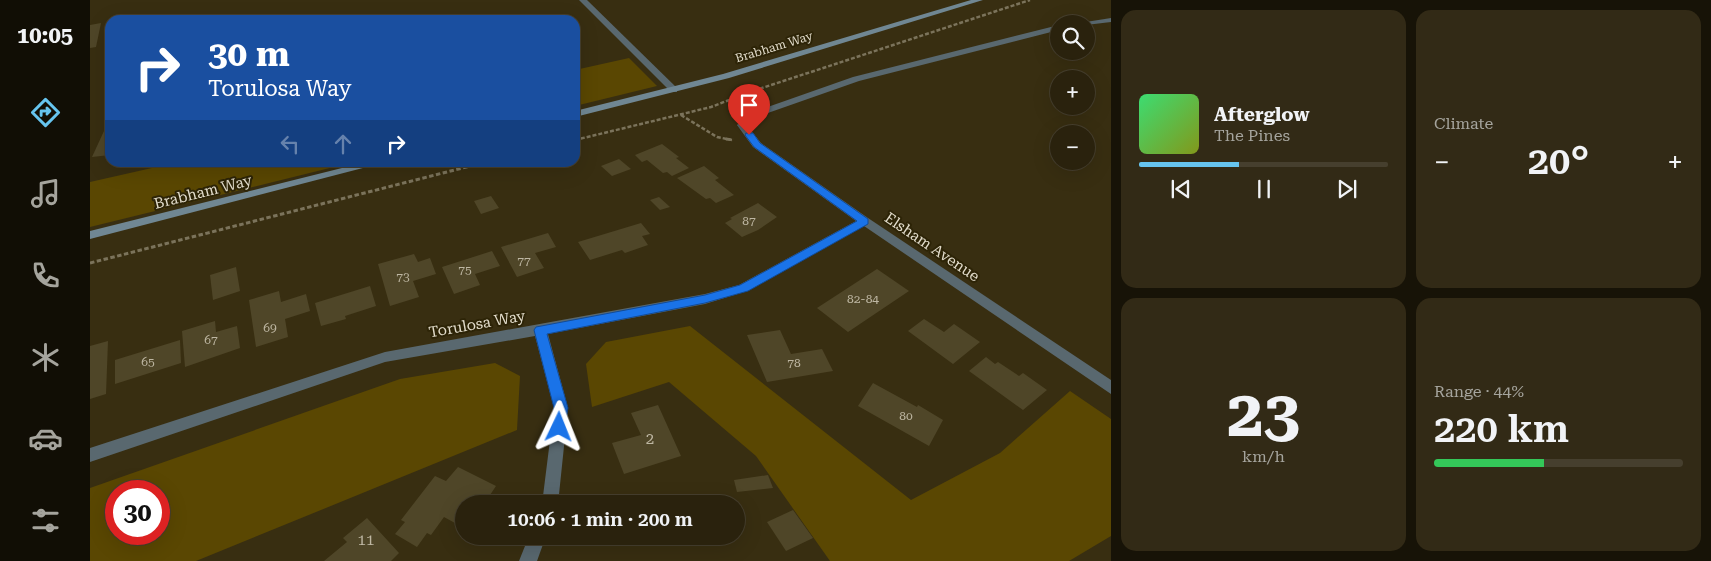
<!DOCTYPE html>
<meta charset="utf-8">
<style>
body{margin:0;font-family:"Roboto Serif",serif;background:#322a16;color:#f1f3f6;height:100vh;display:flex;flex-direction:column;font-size:19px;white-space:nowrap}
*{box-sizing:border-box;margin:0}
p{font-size:16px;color:#a5a49d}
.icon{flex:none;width:28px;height:28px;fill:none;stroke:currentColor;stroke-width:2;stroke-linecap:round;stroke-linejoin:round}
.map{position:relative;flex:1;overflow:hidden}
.panel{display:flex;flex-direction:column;gap:10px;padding:10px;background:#171307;width:600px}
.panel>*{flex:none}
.guide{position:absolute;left:15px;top:15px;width:475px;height:152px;border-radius:15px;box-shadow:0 5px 20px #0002,0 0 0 1px #463f2e;background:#1a4fa0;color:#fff;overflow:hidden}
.tools{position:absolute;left:960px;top:15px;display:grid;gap:10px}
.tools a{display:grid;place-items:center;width:45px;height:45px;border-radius:50%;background:#2a220d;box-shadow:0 5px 20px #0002,0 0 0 1px #463f2e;font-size:25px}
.speed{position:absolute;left:15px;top:480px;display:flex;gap:10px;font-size:25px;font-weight:700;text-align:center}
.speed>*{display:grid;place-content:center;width:65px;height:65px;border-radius:50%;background:#2a220d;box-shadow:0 5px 20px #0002,0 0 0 1px #463f2e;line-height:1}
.speed .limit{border:8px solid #d22;background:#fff;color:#111}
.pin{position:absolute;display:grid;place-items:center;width:42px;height:42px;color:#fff;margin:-51px -21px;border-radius:50% 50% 50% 0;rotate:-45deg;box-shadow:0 0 5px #0007}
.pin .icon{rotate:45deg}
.me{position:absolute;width:55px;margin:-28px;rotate:2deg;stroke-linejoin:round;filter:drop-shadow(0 0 4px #0008)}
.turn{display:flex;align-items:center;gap:18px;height:105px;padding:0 20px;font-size:22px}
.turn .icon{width:65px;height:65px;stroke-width:2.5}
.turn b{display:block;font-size:35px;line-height:42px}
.lanes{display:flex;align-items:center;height:48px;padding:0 20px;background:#0003;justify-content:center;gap:25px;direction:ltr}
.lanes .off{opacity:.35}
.big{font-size:38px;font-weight:600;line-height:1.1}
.panel .tile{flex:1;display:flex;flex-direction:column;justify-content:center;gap:8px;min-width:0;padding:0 18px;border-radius:15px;background:#322a16}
.panel .dial{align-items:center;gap:0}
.dial b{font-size:65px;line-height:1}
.song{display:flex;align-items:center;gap:15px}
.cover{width:60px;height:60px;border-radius:8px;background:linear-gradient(135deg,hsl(140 70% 55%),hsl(70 70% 35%))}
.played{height:5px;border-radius:2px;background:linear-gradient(90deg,#66c4ef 40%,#463f2e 40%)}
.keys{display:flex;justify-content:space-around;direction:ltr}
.heat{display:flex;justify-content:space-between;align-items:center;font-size:28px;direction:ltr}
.charge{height:8px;border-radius:4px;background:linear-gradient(90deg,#34c759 44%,#463f2e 0)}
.panel .tiles{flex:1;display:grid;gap:10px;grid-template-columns:repeat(2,1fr)}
.trip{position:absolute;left:365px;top:495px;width:290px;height:50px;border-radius:25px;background:#2a220d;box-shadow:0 5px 20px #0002,0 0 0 1px #463f2e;font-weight:600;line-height:50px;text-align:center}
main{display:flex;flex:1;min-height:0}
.menu{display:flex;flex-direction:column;width:90px;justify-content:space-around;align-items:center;background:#110e05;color:#a5a49d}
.menu .icon{width:35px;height:35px}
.menu .selected{color:#66c4ef}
.menu b{font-size:22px;color:#f1f3f6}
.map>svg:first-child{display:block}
.green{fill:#5a4702;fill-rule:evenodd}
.building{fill:#4f4628}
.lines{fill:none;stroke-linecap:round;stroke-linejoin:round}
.path-far1{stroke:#7b735b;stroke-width:2.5;stroke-dasharray:4 2;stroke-linecap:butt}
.path{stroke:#7b735b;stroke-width:3;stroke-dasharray:4.5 2.5;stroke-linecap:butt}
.service{fill:#59686f;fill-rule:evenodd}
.minor{fill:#59686f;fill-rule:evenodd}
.secondary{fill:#708793;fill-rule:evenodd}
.route{fill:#1a73e8;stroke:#114b97}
.labels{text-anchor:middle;stroke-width:4;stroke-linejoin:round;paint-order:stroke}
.far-street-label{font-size:12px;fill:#e3ddcc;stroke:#2d2407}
.number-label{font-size:12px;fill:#beb7a3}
.street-label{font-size:15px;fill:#e3ddcc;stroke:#2d2407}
.near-number-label{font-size:15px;fill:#beb7a3}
</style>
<main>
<nav class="menu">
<b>10:05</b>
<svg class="icon selected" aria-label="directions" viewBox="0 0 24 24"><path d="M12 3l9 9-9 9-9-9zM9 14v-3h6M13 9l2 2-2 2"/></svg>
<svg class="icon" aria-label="music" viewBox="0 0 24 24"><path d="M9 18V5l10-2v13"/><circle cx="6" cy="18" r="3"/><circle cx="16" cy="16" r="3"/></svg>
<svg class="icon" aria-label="phone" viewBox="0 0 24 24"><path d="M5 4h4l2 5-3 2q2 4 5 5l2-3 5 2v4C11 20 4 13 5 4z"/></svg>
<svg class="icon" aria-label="climate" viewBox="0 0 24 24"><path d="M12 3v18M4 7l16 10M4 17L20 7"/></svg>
<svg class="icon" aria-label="car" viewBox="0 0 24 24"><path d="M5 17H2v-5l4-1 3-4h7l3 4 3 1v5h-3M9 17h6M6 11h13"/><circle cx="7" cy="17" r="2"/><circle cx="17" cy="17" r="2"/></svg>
<svg class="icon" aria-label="filters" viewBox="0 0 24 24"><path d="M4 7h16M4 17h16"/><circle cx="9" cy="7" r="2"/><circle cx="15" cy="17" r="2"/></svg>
</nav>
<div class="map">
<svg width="1021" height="561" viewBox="0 0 1021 561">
<rect width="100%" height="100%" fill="#382e11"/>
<!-- green -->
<g class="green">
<polygon points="539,58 567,86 485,106 485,70"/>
<polygon points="84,163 84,162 260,163 0,227 0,182"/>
<polygon points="600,326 821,500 910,453 980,391 1021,419 1021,536 979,561 740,561 666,456 579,382 502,407 496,364 516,342"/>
<path d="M405,363L430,376L427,430L106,561H0V488L310,379ZM26,491H69V534H26Z"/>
</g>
<!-- building -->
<g class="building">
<polygon points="11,23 6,47 0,48 0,25"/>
<polygon points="20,118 20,155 2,157"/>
<polygon points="572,144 589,157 586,158 599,168 582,176 577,172 573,173 557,160 552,162 545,155"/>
<polygon points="529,159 541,169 522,176 511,166"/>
<polygon points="614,166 629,178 625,180 644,195 626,203 620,198 616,199 587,178"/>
<polygon points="401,196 409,208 391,214 384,201"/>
<polygon points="569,197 580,207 570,210 560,200"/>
<polygon points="668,203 687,217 668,230 652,237 635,223 642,219 640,218"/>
<polygon points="551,223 560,234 552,236 558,245 535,253 532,250 500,260 488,242"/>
<polygon points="458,233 466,247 445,253 454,268 427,277 411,247"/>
<polygon points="402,251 410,266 385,274 390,285 364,294 352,267"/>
<polygon points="324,254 328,262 340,258 346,274 323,281 329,297 300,306 288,264"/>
<polygon points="146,267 150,291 123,300 120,275"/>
<polygon points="787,269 819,291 758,332 727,308"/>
<polygon points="280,286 286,306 255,316 256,319 231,326 225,303"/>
<polygon points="189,291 191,302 216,294 220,311 195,319 198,337 166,347 159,300"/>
<polygon points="834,319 854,332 864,324 890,342 863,364 818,331"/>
<polygon points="125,321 126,332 147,326 150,348 95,367 92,331"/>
<polygon points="690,330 701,354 732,349 743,371 677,382 657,335"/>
<polygon points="90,340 91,363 25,384 25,360"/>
<polygon points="18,341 16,394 0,399 0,346"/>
<polygon points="896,357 905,364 908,362 929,376 933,373 957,390 933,410 879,371"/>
<polygon points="783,383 827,407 828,405 853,420 839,446 768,406"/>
<polygon points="568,405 591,456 534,474 522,443 551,435 541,413"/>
<polygon points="368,467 406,486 394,504 374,504 374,528 354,517 341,535 337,533 327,547 305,534 315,522 311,520 345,476 356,481"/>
<polygon points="678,475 683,488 647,492 644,480"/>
<polygon points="703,510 723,538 696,551 677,522"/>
<polygon points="277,518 309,553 301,561 234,561 257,542 253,538"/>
</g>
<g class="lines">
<!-- path-far1 -->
<g class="path-far1">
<polyline points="591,115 627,137 642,140"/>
<polyline points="485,140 621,107 660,92 940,0"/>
</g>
<!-- path -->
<g class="path">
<polyline points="636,139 643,140"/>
<polyline points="485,140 491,139"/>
<polyline points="0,263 396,162"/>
</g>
<!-- service -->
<g class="service">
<polygon points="1021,18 1021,22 996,25 996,24 983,24"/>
<polygon points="969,25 969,30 769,81 675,114 655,127 652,128 647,125 669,110 763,77"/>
</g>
<!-- minor -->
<g class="minor">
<polygon points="489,0 497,0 587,88 587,92 581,92"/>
<polygon points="652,122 655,123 671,143 778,218 1021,380 1021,394 774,226 657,291 615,304 458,334 478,408 468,504 452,504 464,408 445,336 295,362 0,462 0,448 295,352 615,294 649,285 766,221 663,147 647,125"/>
<polygon points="439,536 456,536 447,561 429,561"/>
</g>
<!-- secondary -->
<g class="secondary">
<polygon points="881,0 893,0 639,78 485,117 485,111 633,74"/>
<polygon points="276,162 296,162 0,239 0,231"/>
</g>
</g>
<!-- route -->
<polygon class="route" points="656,133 663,133 670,143 778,219 778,224 658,291 615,303 457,334 478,408 474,431 464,431 462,427 464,408 444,330 446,327 615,295 650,285 767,221 664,147 655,135"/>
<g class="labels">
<!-- far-street labels -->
<g class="far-street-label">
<text transform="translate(684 47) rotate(-17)" y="4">Brabham Way</text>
</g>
<!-- number labels -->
<g class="number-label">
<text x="659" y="225">87</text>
<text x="434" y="265">77</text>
<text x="375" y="274">75</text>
<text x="313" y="281">73</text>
<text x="773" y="303">82-84</text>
<text x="180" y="332">69</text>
<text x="121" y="344">67</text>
<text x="58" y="366">65</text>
<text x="704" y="367">78</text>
<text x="816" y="420">80</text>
</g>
<!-- street labels -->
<g class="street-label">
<text transform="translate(113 192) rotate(-14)" y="5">Brabham Way</text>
<text transform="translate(842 247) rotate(34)" y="5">Elsham Avenue</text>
<text transform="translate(387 324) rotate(-10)" y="5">Torulosa Way</text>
</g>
<!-- near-number labels -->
<g class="near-number-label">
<text x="560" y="444">2</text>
<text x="276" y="545">11</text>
</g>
</g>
</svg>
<div class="tools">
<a><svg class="icon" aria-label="search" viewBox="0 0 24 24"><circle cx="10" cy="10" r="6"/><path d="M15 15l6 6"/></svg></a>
<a>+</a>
<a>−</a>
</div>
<div class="speed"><div class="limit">30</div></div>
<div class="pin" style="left:659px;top:135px;background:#d93025"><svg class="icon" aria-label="arrive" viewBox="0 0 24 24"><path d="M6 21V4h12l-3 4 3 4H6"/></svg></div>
<svg class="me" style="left:469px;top:427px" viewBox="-20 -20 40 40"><path d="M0-17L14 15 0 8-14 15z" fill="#1a73e8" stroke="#fff" stroke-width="4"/></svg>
<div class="trip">10:06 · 1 min · 200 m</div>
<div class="guide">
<div class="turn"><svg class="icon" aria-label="right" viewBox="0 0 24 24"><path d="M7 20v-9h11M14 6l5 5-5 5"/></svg><div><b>30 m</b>Torulosa Way</div></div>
<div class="lanes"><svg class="icon off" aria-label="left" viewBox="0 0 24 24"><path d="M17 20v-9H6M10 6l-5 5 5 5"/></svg><svg class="icon off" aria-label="ahead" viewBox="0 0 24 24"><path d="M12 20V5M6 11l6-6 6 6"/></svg><svg class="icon" aria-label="right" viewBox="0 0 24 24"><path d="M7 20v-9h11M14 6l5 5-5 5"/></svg></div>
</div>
</div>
<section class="panel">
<div class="tiles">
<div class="tile">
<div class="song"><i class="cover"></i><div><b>Afterglow</b><p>The Pines</p></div></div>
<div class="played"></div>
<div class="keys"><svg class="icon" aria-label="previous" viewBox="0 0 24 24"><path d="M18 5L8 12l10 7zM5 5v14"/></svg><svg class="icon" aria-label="pause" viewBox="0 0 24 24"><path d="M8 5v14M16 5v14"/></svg><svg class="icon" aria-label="next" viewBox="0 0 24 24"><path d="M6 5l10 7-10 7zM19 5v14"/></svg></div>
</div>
<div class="tile"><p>Climate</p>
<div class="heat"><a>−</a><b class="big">20°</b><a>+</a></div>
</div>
<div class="tile dial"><b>23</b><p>km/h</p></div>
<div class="tile"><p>Range · 44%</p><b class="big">220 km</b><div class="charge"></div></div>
</div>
</section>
</main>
